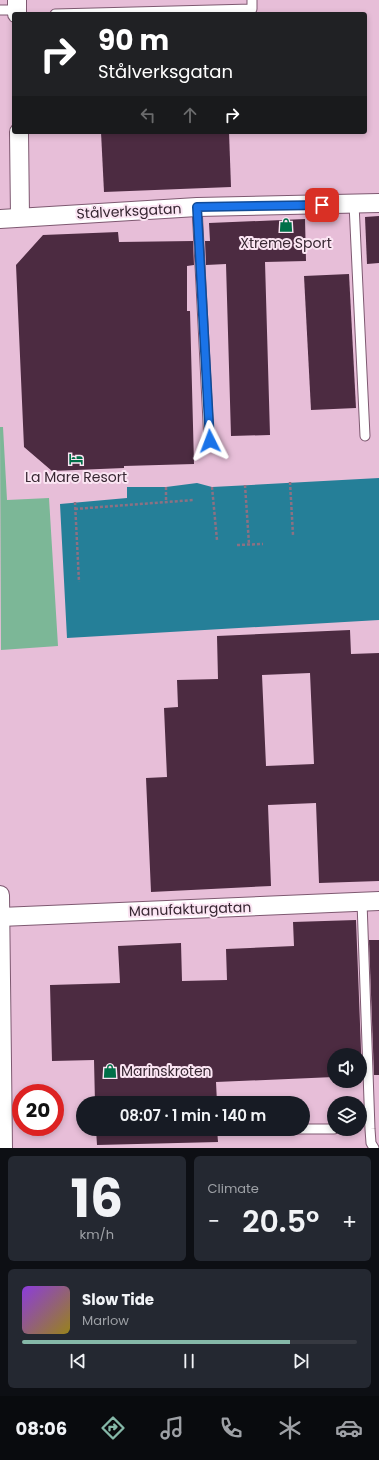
<!DOCTYPE html>
<meta charset="utf-8">
<style>
body{margin:0;font-family:Poppins,sans-serif;background:#242831;color:#f1f3f6;height:100vh;display:flex;flex-direction:column;font-size:15px;white-space:nowrap}
*{box-sizing:border-box;margin:0}
p{font-size:13px;color:#9ea1a6}
.icon{flex:none;width:22px;height:22px;fill:none;stroke:currentColor;stroke-width:2;stroke-linecap:round;stroke-linejoin:round}
.map{position:relative;height:1148px;overflow:hidden}
.drawer{display:flex;flex-direction:column;gap:8px;padding:8px;background:#0d0f14;flex:1}
.drawer>*{flex:none}
.banner{position:absolute;left:12px;top:12px;width:355px;height:122px;border-radius:4px;box-shadow:0 2px 6px #0003;background:#202124;color:#fff;overflow:hidden}
.fabs{position:absolute;left:327px;top:1048px;display:grid;gap:8px}
.fabs a{display:grid;place-items:center;width:40px;height:40px;border-radius:50%;background:#171b24;box-shadow:0 2px 6px #0003;font-size:20px}
.speed{position:absolute;left:12px;top:1084px;display:flex;gap:8px;font-size:20px;font-weight:700;text-align:center}
.speed>*{display:grid;place-content:center;width:52px;height:52px;border-radius:50%;background:#171b24;box-shadow:0 2px 6px #0003;line-height:1}
.speed .limit{border:6px solid #d22;background:#fff;color:#111}
.pin{position:absolute;display:grid;place-items:center;width:34px;height:34px;color:#fff;margin:-17px;border-radius:8px;box-shadow:0 2px 6px #0006}
.me{position:absolute;width:44px;margin:-22px;rotate:357deg;stroke-linejoin:round;filter:drop-shadow(0 0 3px #0008)}
.turn{display:flex;align-items:center;gap:14px;height:84px;padding:0 20px;font-size:18px}
.turn .icon{width:52px;height:52px;stroke-width:2.5}
.turn b{display:block;font-size:28px;line-height:34px}
.lanes{display:flex;align-items:center;height:38px;padding:0 20px;background:#0003;justify-content:center;gap:20px;direction:ltr}
.lanes .off{opacity:.35}
.big{font-size:30px;font-weight:600;line-height:1.1}
.drawer .card{flex:1;display:flex;flex-direction:column;justify-content:center;gap:6px;min-width:0;padding:0 14px;border-radius:6px;background:#242831}
.drawer .dial{align-items:center;gap:0}
.dial b{font-size:52px;line-height:1}
.song{display:flex;align-items:center;gap:12px}
.cover{width:48px;height:48px;border-radius:6px;background:linear-gradient(135deg,hsl(270 70% 55%),hsl(50 70% 35%))}
.played{height:4px;border-radius:2px;background:linear-gradient(90deg,#85b8a8 80%,#363941 80%)}
.keys{display:flex;justify-content:space-around;direction:ltr}
.heat{display:flex;justify-content:space-between;align-items:center;font-size:22px;direction:ltr}
.drawer .tiles{flex:1;display:grid;gap:8px;grid-template-columns:1fr 1fr}
.card:last-child{grid-column:span 2}
.trip{position:absolute;left:76px;top:1096px;width:234px;height:40px;border-radius:20px;background:#171b24;box-shadow:0 2px 6px #0003;font-weight:600;line-height:40px;text-align:center}
.dock{display:flex;height:64px;justify-content:space-around;align-items:center;background:#090b0e;color:#9ea1a6}
.dock .icon{width:28px;height:28px}
.dock .current{color:#85b8a8}
.dock b{font-size:18px;color:#f1f3f6}
.map>svg:first-child{display:block}
.green{fill:#7cb797}
.water{fill:#257f98}
.building{fill:#4c2b41;fill-rule:evenodd}
.lines{fill:none;stroke-linecap:round;stroke-linejoin:round}
.service-casing{stroke:#7e5971;stroke-width:11}
.minor-casing{stroke:#7e5971;stroke-width:20}
.path{stroke:#8d7183;stroke-width:2.5;stroke-dasharray:3 2;stroke-linecap:butt}
.service{stroke:#fff;stroke-width:9}
.minor{stroke:#fff;stroke-width:18}
.route-casing{stroke:#114b97;stroke-width:10}
.route{stroke:#1a73e8;stroke-width:7}
.labels{text-anchor:middle;stroke-width:4;stroke-linejoin:round;paint-order:stroke}
.street-label{font-size:14px;fill:#372732;stroke:#fbe5f3}
.poi-label{font-size:14px;fill:#372732;stroke:#fbe5f3}
</style>
<div class="map">
<svg width="379" height="1148" viewBox="0 0 379 1148">
<rect width="100%" height="100%" fill="#e7bed8"/>
<!-- green -->
<polygon class="green" points="0,427 3,427 7,500 49,498 58,646 1,650"/>
<!-- water -->
<polygon class="water" points="379,478 379,620 67,638 60,504 127,498 127,487 166,487 197,483 212,487"/>
<!-- building -->
<g class="building">
<polygon points="101,132 229,132 231,187 104,192"/>
<polygon points="379,216 379,263 367,264 365,217"/>
<polygon points="305,219 306,261 265,262 270,435 231,436 226,264 206,265 205,241 210,241 209,223"/>
<polygon points="118,232 119,242 193,241 194,265 187,266 187,311 190,311 194,464 124,466 124,468 52,471 24,447 16,265 43,235"/>
<polygon points="349,274 356,408 311,410 304,276"/>
<path d="M350,630L351,654L379,653V881L319,883L316,803L268,805L271,886L151,892L146,778L167,777L164,708L178,707L177,680L218,679L217,636ZM310,673L314,764L266,766L262,675Z"/>
<polygon points="356,920 362,1076 360,1076 360,1055 334,1055 334,1077 216,1082 217,1103 95,1103 94,1060 52,1061 50,985 120,983 118,946 181,943 182,981 227,980 226,949 294,946 293,922"/>
<polygon points="369,940 379,940 379,1075 374,1075"/>
<polygon points="96,1129 217,1129 218,1142 97,1145"/>
</g>
<g class="lines">
<defs>
<g id="service">
<polyline points="0,10 17,10"/>
<polyline points="55,14 252,9 252,0"/>
<polyline points="354,204 365,436"/>
<polyline points="197,207 209,441"/>
<polyline points="362,902 370,1129 371,1143 374,1148"/>
<polyline points="242,1129 334,1129"/>
</g>
<g id="minor">
<polyline points="17,0 17,14"/>
<polyline points="19,132 20,217"/>
<polyline points="0,219 197,207 379,203"/>
<polyline points="0,895 3,1148"/>
<polyline points="0,917 379,901"/>
</g>
</defs>
<!-- service casing -->
<use href="#service" class="service-casing"/>
<!-- minor casing -->
<use href="#minor" class="minor-casing"/>
<!-- path -->
<g class="path">
<polyline points="290,482 293,535"/>
<polyline points="245,485 249,544"/>
<polyline points="166,487 166,502"/>
<polyline points="212,487 217,540"/>
<polyline points="75,502 79,582"/>
<polyline points="75,509 193,500"/>
<polyline points="237,545 263,544"/>
</g>
<!-- service -->
<use href="#service" class="service"/>
<!-- minor -->
<use href="#minor" class="minor"/>
</g>
<g class="lines">
<defs>
<polyline id="route" points="210,441 197,207 322,205"/>
</defs>
<!-- route casing -->
<use href="#route" class="route-casing"/>
<!-- route -->
<use href="#route" class="route"/>
</g>
<!-- icons -->
<defs>
<symbol id="shop-bare" viewBox="-9 -9 18 18"><path d="M-5-2.5h2.3a2.7 3.5 0 0 1 5.4 0H5L5.5 6h-11ZM-1.5-2.5h3a1.5 2.3 0 0 0-3 0Z" fill="#006f48" stroke="#fbe5f3" stroke-width="2.5" paint-order="stroke"/></symbol>
<symbol id="hotel-bare" viewBox="-9 -9 18 18"><path d="M-6-4.5h1.5V1H6V5H4.5V3h-9V5H-6ZM-4 0a1.8 1.8 0 1 1 3.6 0ZM.5 0V-2.5h3Q6-2.5 6 0Z" fill="#006f48" stroke="#fbe5f3" stroke-width="2.5" paint-order="stroke"/></symbol>
</defs>
<g fill-rule="evenodd">
<use href="#shop-bare" x="276" y="215" width="20" height="20"/>
<use href="#hotel-bare" x="66" y="449" width="20" height="20"/>
<use href="#shop-bare" x="100" y="1061" width="20" height="20"/>
</g>
<g class="labels">
<!-- street labels -->
<g class="street-label">
<text transform="translate(129 211) rotate(-3)" y="5">Stålverksgatan</text>
<text transform="translate(190 909) rotate(-2)" y="5">Manufakturgatan</text>
</g>
<!-- poi labels -->
<g class="poi-label">
<text x="286" y="248">Xtreme Sport</text>
<text x="76" y="482">La Mare Resort</text>
<text x="121" y="1076" text-anchor="start">Marinskroten</text>
</g>
</g>
</svg>
<div class="fabs">
<a><svg class="icon" aria-label="sound" viewBox="0 0 24 24"><path d="M4 9h4l5-4v14l-5-4H4zM17 9q2 3 0 6"/></svg></a>
<a><svg class="icon" aria-label="layers" viewBox="0 0 24 24"><path d="M12 4l9 5-9 5-9-5zM3 14l9 5 9-5"/></svg></a>
</div>
<div class="speed"><div class="limit">20</div></div>
<div class="pin" style="left:322px;top:205px;background:#d93025"><svg class="icon" aria-label="arrive" viewBox="0 0 24 24"><path d="M6 21V4h12l-3 4 3 4H6"/></svg></div>
<svg class="me" style="left:210px;top:441px" viewBox="-20 -20 40 40"><path d="M0-17L14 15 0 8-14 15z" fill="#1a73e8" stroke="#fff" stroke-width="4"/></svg>
<div class="trip">08:07 · 1 min · 140 m</div>
<div class="banner">
<div class="turn"><svg class="icon" aria-label="right" viewBox="0 0 24 24"><path d="M7 20v-9h11M14 6l5 5-5 5"/></svg><div><b>90 m</b>Stålverksgatan</div></div>
<div class="lanes"><svg class="icon off" aria-label="left" viewBox="0 0 24 24"><path d="M17 20v-9H6M10 6l-5 5 5 5"/></svg><svg class="icon off" aria-label="ahead" viewBox="0 0 24 24"><path d="M12 20V5M6 11l6-6 6 6"/></svg><svg class="icon" aria-label="right" viewBox="0 0 24 24"><path d="M7 20v-9h11M14 6l5 5-5 5"/></svg></div>
</div>
</div>
<section class="drawer">
<div class="tiles">
<div class="card dial"><b>16</b><p>km/h</p></div>
<div class="card"><p>Climate</p>
<div class="heat"><a>−</a><b class="big">20.5°</b><a>+</a></div>
</div>
<div class="card">
<div class="song"><i class="cover"></i><div><b>Slow Tide</b><p>Marlow</p></div></div>
<div class="played"></div>
<div class="keys"><svg class="icon" aria-label="previous" viewBox="0 0 24 24"><path d="M18 5L8 12l10 7zM5 5v14"/></svg><svg class="icon" aria-label="pause" viewBox="0 0 24 24"><path d="M8 5v14M16 5v14"/></svg><svg class="icon" aria-label="next" viewBox="0 0 24 24"><path d="M6 5l10 7-10 7zM19 5v14"/></svg></div>
</div>
</div>
</section>
<nav class="dock">
<b>08:06</b>
<svg class="icon current" aria-label="directions" viewBox="0 0 24 24"><path d="M12 3l9 9-9 9-9-9zM9 14v-3h6M13 9l2 2-2 2"/></svg>
<svg class="icon" aria-label="music" viewBox="0 0 24 24"><path d="M9 18V5l10-2v13"/><circle cx="6" cy="18" r="3"/><circle cx="16" cy="16" r="3"/></svg>
<svg class="icon" aria-label="phone" viewBox="0 0 24 24"><path d="M5 4h4l2 5-3 2q2 4 5 5l2-3 5 2v4C11 20 4 13 5 4z"/></svg>
<svg class="icon" aria-label="climate" viewBox="0 0 24 24"><path d="M12 3v18M4 7l16 10M4 17L20 7"/></svg>
<svg class="icon" aria-label="car" viewBox="0 0 24 24"><path d="M5 17H2v-5l4-1 3-4h7l3 4 3 1v5h-3M9 17h6M6 11h13"/><circle cx="7" cy="17" r="2"/><circle cx="17" cy="17" r="2"/></svg>
</nav>
